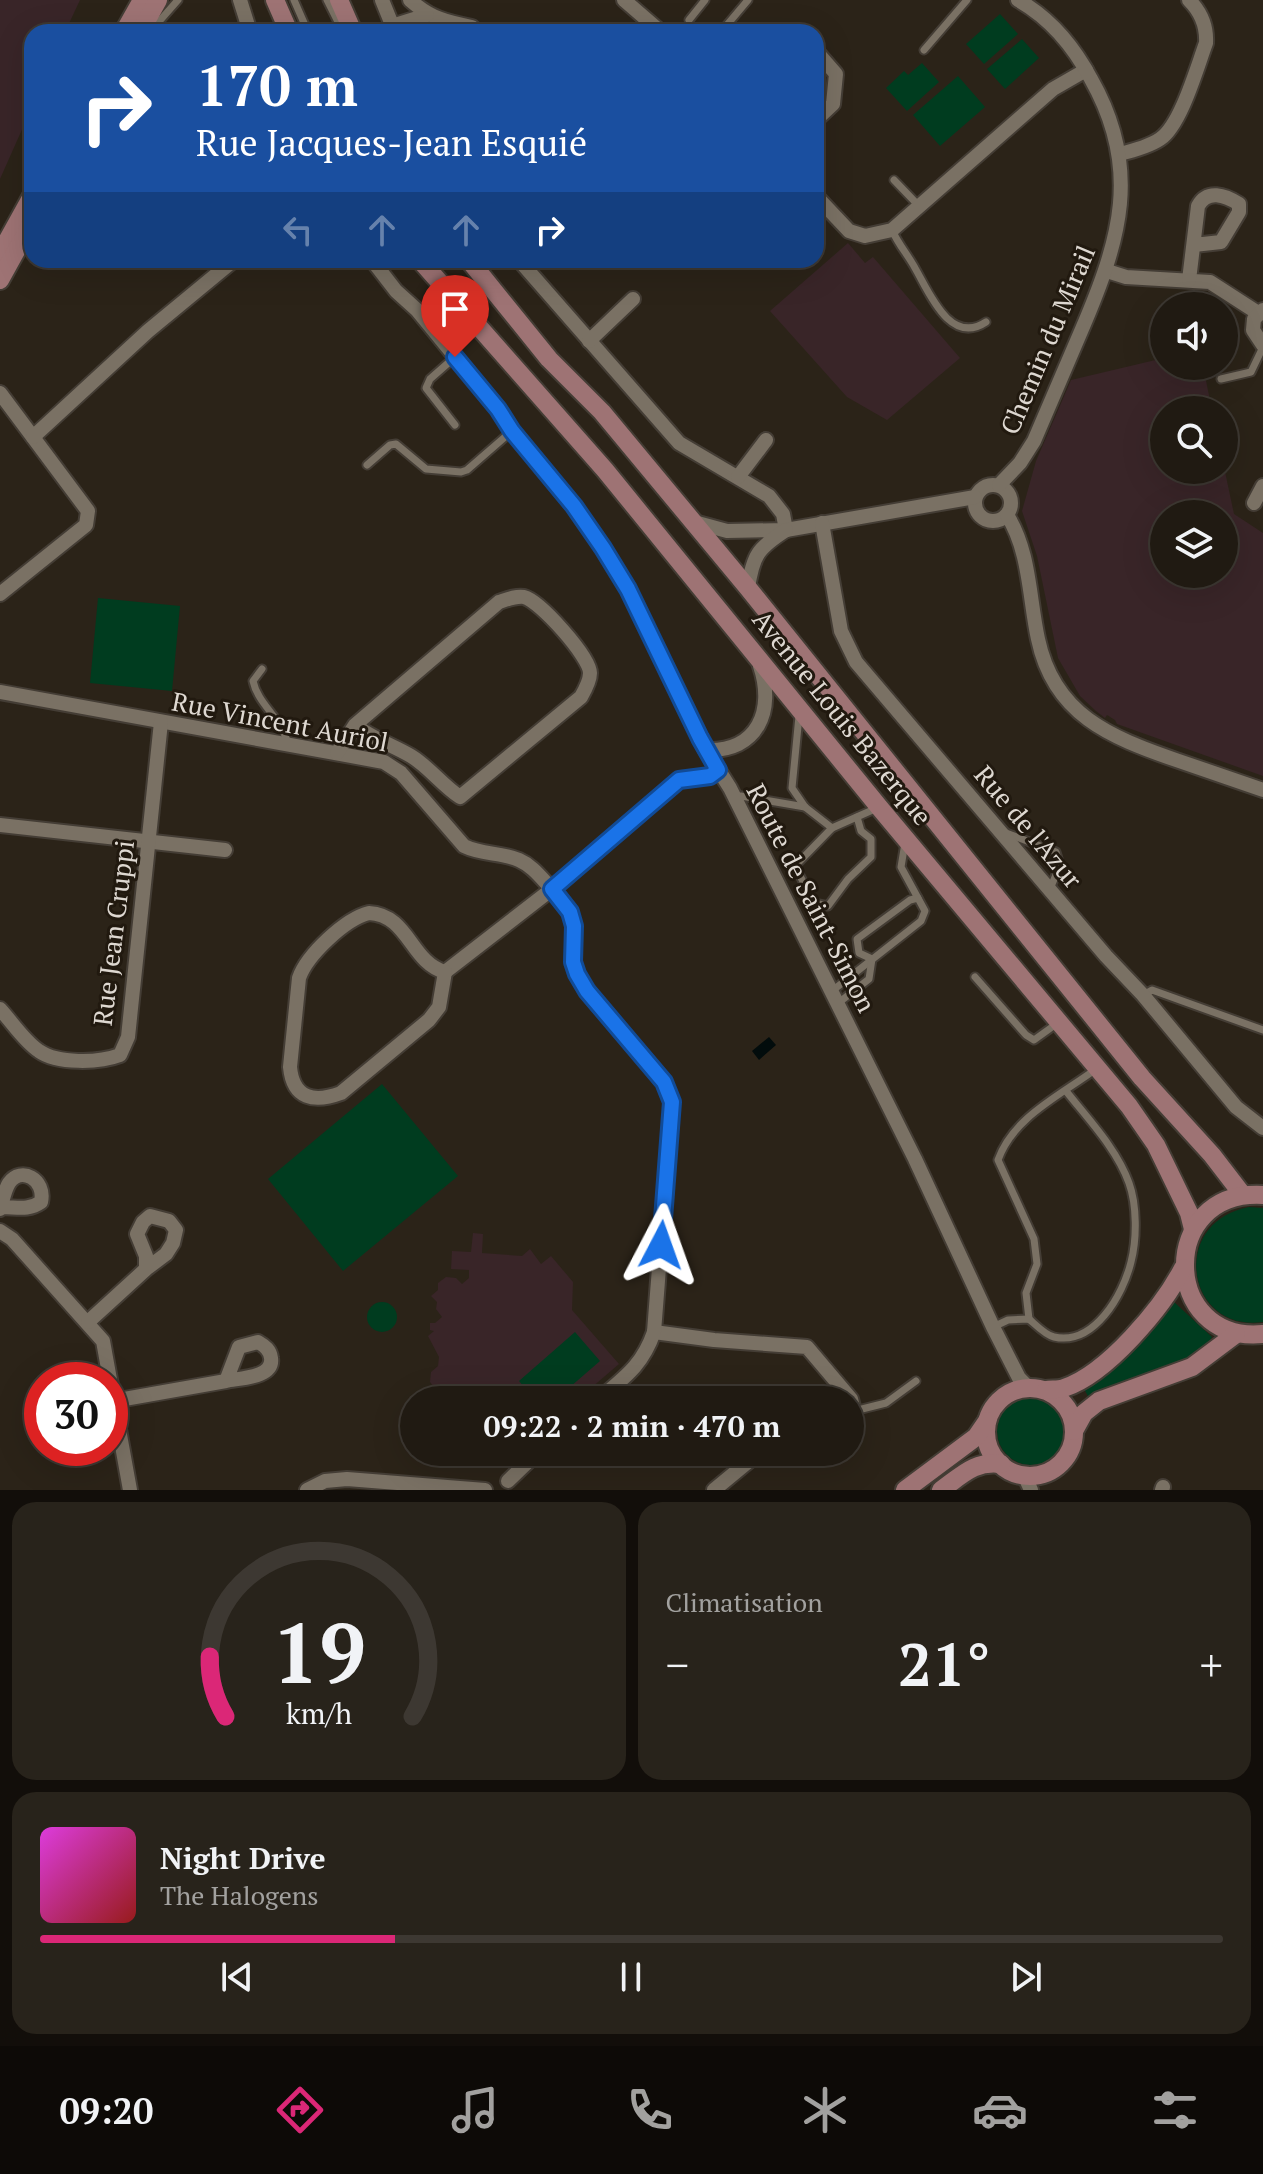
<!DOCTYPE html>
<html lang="fr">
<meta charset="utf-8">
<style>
body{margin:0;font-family:"PT Serif",serif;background:#28231b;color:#f1f3f6;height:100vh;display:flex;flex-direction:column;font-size:30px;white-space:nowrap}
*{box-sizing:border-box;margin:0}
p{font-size:26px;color:#a2a19f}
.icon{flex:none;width:44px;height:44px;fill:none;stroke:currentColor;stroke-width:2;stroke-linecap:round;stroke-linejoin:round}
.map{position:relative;height:1490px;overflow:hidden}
.sheet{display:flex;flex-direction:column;gap:12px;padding:12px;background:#120e0a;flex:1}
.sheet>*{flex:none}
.guide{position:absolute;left:24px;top:24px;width:800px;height:244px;border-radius:24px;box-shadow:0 8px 32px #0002,0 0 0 2px #3d3832;background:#1a4fa0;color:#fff;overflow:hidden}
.buttons{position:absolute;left:1150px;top:292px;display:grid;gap:16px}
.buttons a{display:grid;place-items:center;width:88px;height:88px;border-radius:50%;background:#201a12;box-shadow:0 8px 32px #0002,0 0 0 2px #3d3832;font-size:40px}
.speed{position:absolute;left:24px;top:1362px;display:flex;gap:16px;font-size:40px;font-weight:700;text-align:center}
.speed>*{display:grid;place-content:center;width:104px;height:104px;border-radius:50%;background:#201a12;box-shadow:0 8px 32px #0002,0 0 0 2px #3d3832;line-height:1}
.speed .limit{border:12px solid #d22;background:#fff;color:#111}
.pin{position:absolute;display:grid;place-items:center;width:68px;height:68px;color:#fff;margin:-82px -34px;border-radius:50% 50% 50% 0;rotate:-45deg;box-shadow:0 0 8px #0007}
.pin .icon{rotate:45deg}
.me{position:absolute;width:88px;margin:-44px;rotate:4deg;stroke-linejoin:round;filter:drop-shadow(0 0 6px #0008)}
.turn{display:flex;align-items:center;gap:28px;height:168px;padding:0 40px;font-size:36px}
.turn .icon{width:104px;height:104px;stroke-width:2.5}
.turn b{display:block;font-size:56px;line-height:68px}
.lanes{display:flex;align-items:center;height:76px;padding:0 40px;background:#0003;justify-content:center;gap:40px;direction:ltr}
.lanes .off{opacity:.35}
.big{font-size:60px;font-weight:700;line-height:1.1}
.sheet .widget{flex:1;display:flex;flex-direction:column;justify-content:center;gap:12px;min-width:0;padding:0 28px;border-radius:24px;background:#28231b}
.sheet .dial{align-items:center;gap:0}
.dial svg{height:208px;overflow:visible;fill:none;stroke:#3d3832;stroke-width:7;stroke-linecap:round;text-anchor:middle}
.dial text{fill:#f1f3f6;stroke:none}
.song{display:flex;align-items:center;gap:24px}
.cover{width:96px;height:96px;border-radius:12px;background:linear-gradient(135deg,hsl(300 70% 55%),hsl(0 70% 35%))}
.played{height:8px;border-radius:4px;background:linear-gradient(90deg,#db2777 30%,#3d3832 30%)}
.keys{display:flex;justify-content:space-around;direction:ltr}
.heat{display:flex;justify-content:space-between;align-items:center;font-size:44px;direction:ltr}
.sheet .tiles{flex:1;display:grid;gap:12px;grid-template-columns:1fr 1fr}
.widget:last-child{grid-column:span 2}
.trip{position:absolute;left:400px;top:1386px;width:464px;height:80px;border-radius:40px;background:#201a12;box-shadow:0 8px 32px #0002,0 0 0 2px #3d3832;font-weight:700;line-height:80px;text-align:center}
.tab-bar{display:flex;height:128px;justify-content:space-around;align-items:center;background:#0d0a07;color:#a2a19f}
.tab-bar .icon{width:56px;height:56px}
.tab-bar .on{color:#db2777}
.tab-bar b{font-size:36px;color:#f1f3f6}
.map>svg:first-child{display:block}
.education{fill:#392528;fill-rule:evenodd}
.green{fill:#003c1f}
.water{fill:#020c0c}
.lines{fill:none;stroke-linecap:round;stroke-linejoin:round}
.lane-casing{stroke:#443d35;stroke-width:11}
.street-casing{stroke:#443d35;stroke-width:18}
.secondary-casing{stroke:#443d35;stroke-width:22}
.lane{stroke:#7a7164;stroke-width:7}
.street{stroke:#7a7164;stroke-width:14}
.secondary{stroke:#9e7374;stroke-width:18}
.route-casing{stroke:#114b97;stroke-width:20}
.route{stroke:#1a73e8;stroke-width:14}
.labels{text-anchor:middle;stroke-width:6;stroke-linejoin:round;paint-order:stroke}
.street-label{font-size:26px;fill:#ded8d1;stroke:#21190f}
</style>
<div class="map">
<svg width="1263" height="1490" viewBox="0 0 1263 1490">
<rect width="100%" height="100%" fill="#2b2318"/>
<!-- education -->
<g class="education">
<polygon points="0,0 80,0 65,32 32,32 32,107 0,179"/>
<polygon points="848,243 865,263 873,257 960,358 887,420 847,397 770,311"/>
<path d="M1164,358V366H1203L1212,410H1164V470H1224V467L1234,514L1263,533V776L1117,724L1115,720L1107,715L1105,718L1096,711L1080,696L1058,658L1037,556L1022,511L1036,461L1071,380ZM1164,514H1224V574H1164Z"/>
<polygon points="473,1233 483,1234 482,1253 522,1256 530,1249 541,1264 551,1256 573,1282 572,1310 619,1364 577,1400 446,1400 443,1397 434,1396 435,1388 430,1382 431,1372 438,1366 439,1357 428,1336 434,1331 430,1330 430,1323 435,1323 442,1317 436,1309 437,1302 431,1296 438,1290 438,1283 446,1277 456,1278 462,1284 469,1278 469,1270 451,1269 452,1251 471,1252"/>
</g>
<!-- green -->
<g class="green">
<polygon points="1000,14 1018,34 984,64 966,44"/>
<polygon points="1022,39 1039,58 1005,89 987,69"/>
<polygon points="922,63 939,82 907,111 886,88 904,71 908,75"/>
<polygon points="958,76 985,107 940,146 913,115"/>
<polygon points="98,598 180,606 172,691 90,683"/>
<polygon points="382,1084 458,1176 343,1271 268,1179"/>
<path d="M1249,1207L1263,1208V1322C1186,1333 1168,1222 1249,1207Z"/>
<path d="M1174,1302L1212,1337C1195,1369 1123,1385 1089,1398L1083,1387L1105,1375Z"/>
<circle cx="382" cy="1317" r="15"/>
<polygon points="575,1332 600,1361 555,1400 535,1400 519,1381"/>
<circle cx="1031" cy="1431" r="34"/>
</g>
<!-- water -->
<polygon class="water" points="769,1037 776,1045 759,1060 752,1051"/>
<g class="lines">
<defs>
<g id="lane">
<polyline points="294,0 308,32"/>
<polyline points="327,0 343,32"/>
<polyline points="689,20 705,0"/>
<polyline points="145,26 156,25 178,0"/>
<polyline points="721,32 748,0"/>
<polyline points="924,50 967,0"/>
<polyline points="894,180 919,206"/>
<path d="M892,230C898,244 908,255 915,268C929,292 950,346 986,322"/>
<polyline points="455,357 430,379 426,388 455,425"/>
<polyline points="1221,379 1251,372 1263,347"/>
<polyline points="367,465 390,445 396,444 426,469 461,472 467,470 512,431"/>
<path d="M262,669L253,681C258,705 283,719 288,745"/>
<polyline points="799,716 792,788 805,807 832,828 877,808"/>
<polyline points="735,799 741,796 805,807"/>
<polyline points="832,828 795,866 814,903 828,906 848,879 871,857 871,839 861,831 857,817"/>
<polyline points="1006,833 1056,852 1060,865 1050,889"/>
<polyline points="975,977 1026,1035 1034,1040 1059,1022"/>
<polyline points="832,991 921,921 925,911 901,867 905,843"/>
<polyline points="1143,995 1152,990 1263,1030"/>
<polyline points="837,1004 869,979 872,959 859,953 857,939 910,900 918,898"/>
<path d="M1029,1319L1026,1293L1037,1264L1034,1239L998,1160C1013,1117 1061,1095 1096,1069"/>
<path d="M993,1327L1008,1320L1029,1319C1036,1325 1045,1335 1054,1337C1094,1346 1123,1295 1131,1262C1137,1239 1137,1205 1129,1183C1117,1149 1088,1119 1066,1091"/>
<polyline points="854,1411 886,1403 916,1381"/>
</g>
<g id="street">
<polyline points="240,0 250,32"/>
<polyline points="382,0 395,32"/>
<path d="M410,0C430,18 446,22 472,27"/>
<polyline points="624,0 661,32"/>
<polyline points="392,26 427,15"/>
<polyline points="816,51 836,74 833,104 816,120"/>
<path d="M1119,154C1132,151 1148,147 1160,139C1181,125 1197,67 1206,43C1207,25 1201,12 1189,0"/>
<polyline points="816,196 849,231 865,236 892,230 1053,89 1086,70"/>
<polyline points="372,260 396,291 417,310 498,409 512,431 574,506 603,548 628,589 706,750 730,788 915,1159 993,1327 1019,1378 1028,1387"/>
<polyline points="519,260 679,443 769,496 783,514 786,530"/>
<polyline points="1107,271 1126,277 1210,282 1258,313"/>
<path d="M1189,280L1198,206C1207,189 1225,195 1239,204V212L1221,242L1194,245"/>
<polyline points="1263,310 1254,319 1253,330 1263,345"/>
<polyline points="589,341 633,299"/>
<polyline points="0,393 88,511 86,525 0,594"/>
<polyline points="33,437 148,331 234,260"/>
<polyline points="738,477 766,440"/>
<circle cx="993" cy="503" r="18"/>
<path d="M999,485L1020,463L1034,441C1050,403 1066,366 1082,329C1120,240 1142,169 1091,79C1074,47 1050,18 1018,0"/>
<polyline points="1254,503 1263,486"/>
<path d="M1007,515C1030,551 1029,598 1038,639C1054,715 1110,737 1176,760C1205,770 1234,780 1263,790"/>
<polyline points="694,522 727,531 786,530 975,497"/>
<polyline points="822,523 841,631 856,662 1106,956 1143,995 1236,1107 1263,1128"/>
<path d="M748,588C753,555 758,548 786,530"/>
<path d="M0,692L384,762L401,773L464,846C482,855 501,852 519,860C533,866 542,879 552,889L445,972"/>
<path d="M706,750C758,752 775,710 760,666"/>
<path d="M337,753L355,725L499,602C508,599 515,596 524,597C540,601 590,657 590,673C590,681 585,690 581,697L460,797C442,785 429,767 411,756C393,745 372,739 355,725"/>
<polyline points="0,825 225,850"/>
<path d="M369,913C409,915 410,962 445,972L439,1007L429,1020L341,1093C314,1103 293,1099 290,1067L299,978C307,955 345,919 369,913Z"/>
<path d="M0,1009C12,1022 24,1041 39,1051C57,1064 99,1063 120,1055L128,1037L161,722"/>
<path d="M0,1209C3,1201 4,1191 9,1183C21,1166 46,1179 41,1202C28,1211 17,1207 2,1207"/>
<polyline points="0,1231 12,1239 103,1341 130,1490"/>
<polyline points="88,1322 146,1269 166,1254 173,1243 176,1230 169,1221 150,1216 143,1222 137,1234 146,1256 146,1269"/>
<polyline points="654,1332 714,1340 807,1347 851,1399 854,1411 850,1422"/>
<path d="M598,1400C625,1377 642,1366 654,1332L672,1102L664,1082L587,991L577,974L573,962L574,926L570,912L552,889L679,780L710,776L718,770"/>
<path d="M113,1401L226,1381L239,1347L258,1342C265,1346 270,1350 271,1358C274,1378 239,1378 226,1381"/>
<polyline points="1025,1477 1031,1490"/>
<polyline points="508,1481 538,1452"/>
<polyline points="307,1490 325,1481 347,1479 485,1490"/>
<polyline points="714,1490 760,1452"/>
<polyline points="1162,1490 1163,1487"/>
</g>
<g id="secondary">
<polyline points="275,0 289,32"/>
<polyline points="339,0 353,32"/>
<polyline points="124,32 142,0"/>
<polyline points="140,32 158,0"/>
<polyline points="0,254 32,196"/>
<polyline points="420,260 605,470 879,807 1129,1106 1156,1145 1189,1213 1193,1229"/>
<polyline points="469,260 549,359 602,412 748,588 1142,1078 1212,1155 1242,1194"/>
<polyline points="0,280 32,222"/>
<path d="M1263,1195C1157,1189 1161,1344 1263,1334"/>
<circle cx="1030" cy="1432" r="44"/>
<path d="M1046,1390C1051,1389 1059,1390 1064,1388C1107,1374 1163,1307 1183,1268"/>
<polyline points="1074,1431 1084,1413 1099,1401 1192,1367 1236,1334"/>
<polyline points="905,1490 976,1437 987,1421"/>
<path d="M941,1490C961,1476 975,1460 1001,1464"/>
</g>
</defs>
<!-- lane casing -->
<use href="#lane" class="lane-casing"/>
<!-- street casing -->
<use href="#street" class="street-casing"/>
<!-- secondary casing -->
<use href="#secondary" class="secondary-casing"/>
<!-- lane -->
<use href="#lane" class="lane"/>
<!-- street -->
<use href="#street" class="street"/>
<!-- secondary -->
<use href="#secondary" class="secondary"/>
</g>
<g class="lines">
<defs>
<polyline id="route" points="455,357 498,409 512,431 574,506 603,548 628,589 700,738 718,770 710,776 679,780 552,889 570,912 574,926 573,962 577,974 587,991 664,1082 672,1102 661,1245"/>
</defs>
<!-- route casing -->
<use href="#route" class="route-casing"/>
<!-- route -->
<use href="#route" class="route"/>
</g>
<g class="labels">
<!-- street labels -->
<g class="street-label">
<text transform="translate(1048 340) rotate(-67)" y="9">Chemin du Mirail</text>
<text transform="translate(842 718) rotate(51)" y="9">Avenue Louis Bazerque</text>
<text transform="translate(280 722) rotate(11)" y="9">Rue Vincent Auriol</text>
<text transform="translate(1028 827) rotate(50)" y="9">Rue de l'Azur</text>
<text transform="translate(811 898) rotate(63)" y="9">Route de Saint-Simon</text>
<text transform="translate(114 933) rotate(-83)" y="9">Rue Jean Cruppi</text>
</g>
</g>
</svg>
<div class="buttons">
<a><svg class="icon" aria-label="sound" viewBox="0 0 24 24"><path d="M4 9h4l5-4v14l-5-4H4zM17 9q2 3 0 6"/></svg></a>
<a><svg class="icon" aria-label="search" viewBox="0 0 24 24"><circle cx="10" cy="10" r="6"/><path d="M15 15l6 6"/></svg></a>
<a><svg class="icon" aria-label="layers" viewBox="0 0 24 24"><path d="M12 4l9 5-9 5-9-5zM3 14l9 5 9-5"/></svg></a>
</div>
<div class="speed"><div class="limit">30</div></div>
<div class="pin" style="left:455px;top:357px;background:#d93025"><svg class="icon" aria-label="arrive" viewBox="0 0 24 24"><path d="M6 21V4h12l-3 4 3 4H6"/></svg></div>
<svg class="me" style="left:661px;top:1245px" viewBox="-20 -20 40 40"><path d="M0-17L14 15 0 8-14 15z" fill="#1a73e8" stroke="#fff" stroke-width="4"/></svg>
<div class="trip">09:22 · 2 min · 470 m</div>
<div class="guide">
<div class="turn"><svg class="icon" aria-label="right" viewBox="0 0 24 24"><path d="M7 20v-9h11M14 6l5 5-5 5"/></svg><div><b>170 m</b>Rue Jacques-Jean Esquié</div></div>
<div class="lanes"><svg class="icon off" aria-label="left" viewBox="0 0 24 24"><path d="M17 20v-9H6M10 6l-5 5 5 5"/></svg><svg class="icon off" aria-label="ahead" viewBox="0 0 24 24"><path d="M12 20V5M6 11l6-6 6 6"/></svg><svg class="icon off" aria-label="ahead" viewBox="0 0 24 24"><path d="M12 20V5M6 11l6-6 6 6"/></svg><svg class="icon" aria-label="right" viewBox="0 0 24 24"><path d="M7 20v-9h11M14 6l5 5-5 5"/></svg></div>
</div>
</div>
<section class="sheet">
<div class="tiles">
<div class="widget dial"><svg viewBox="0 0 100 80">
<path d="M14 69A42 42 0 1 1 86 69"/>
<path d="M14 69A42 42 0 0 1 8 46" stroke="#db2777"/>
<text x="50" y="56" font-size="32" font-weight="700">19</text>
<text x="50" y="72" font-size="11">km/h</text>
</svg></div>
<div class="widget"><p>Climatisation</p>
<div class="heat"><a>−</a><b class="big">21°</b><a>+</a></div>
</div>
<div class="widget">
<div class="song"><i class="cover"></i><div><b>Night Drive</b><p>The Halogens</p></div></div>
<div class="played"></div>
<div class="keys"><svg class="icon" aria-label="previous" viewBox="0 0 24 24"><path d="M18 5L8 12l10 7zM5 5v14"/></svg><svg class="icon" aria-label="pause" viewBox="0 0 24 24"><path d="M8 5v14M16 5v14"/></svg><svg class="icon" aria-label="next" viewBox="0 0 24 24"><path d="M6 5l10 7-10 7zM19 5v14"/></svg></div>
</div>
</div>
</section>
<nav class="tab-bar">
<b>09:20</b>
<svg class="icon on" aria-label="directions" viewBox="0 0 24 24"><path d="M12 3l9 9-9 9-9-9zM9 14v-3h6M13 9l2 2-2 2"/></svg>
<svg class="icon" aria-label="music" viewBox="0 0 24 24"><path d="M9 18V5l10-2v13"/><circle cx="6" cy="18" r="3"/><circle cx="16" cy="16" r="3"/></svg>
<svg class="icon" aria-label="phone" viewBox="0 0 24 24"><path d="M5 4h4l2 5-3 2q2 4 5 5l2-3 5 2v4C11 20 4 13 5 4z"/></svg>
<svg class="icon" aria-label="climate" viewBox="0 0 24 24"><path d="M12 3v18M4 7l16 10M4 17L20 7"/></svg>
<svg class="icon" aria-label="car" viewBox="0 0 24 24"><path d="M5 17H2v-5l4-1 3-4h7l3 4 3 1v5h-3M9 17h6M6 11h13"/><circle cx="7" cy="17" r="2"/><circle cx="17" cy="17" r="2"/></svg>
<svg class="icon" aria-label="filters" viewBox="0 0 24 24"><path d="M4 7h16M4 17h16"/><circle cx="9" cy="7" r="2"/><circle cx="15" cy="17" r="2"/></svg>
</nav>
